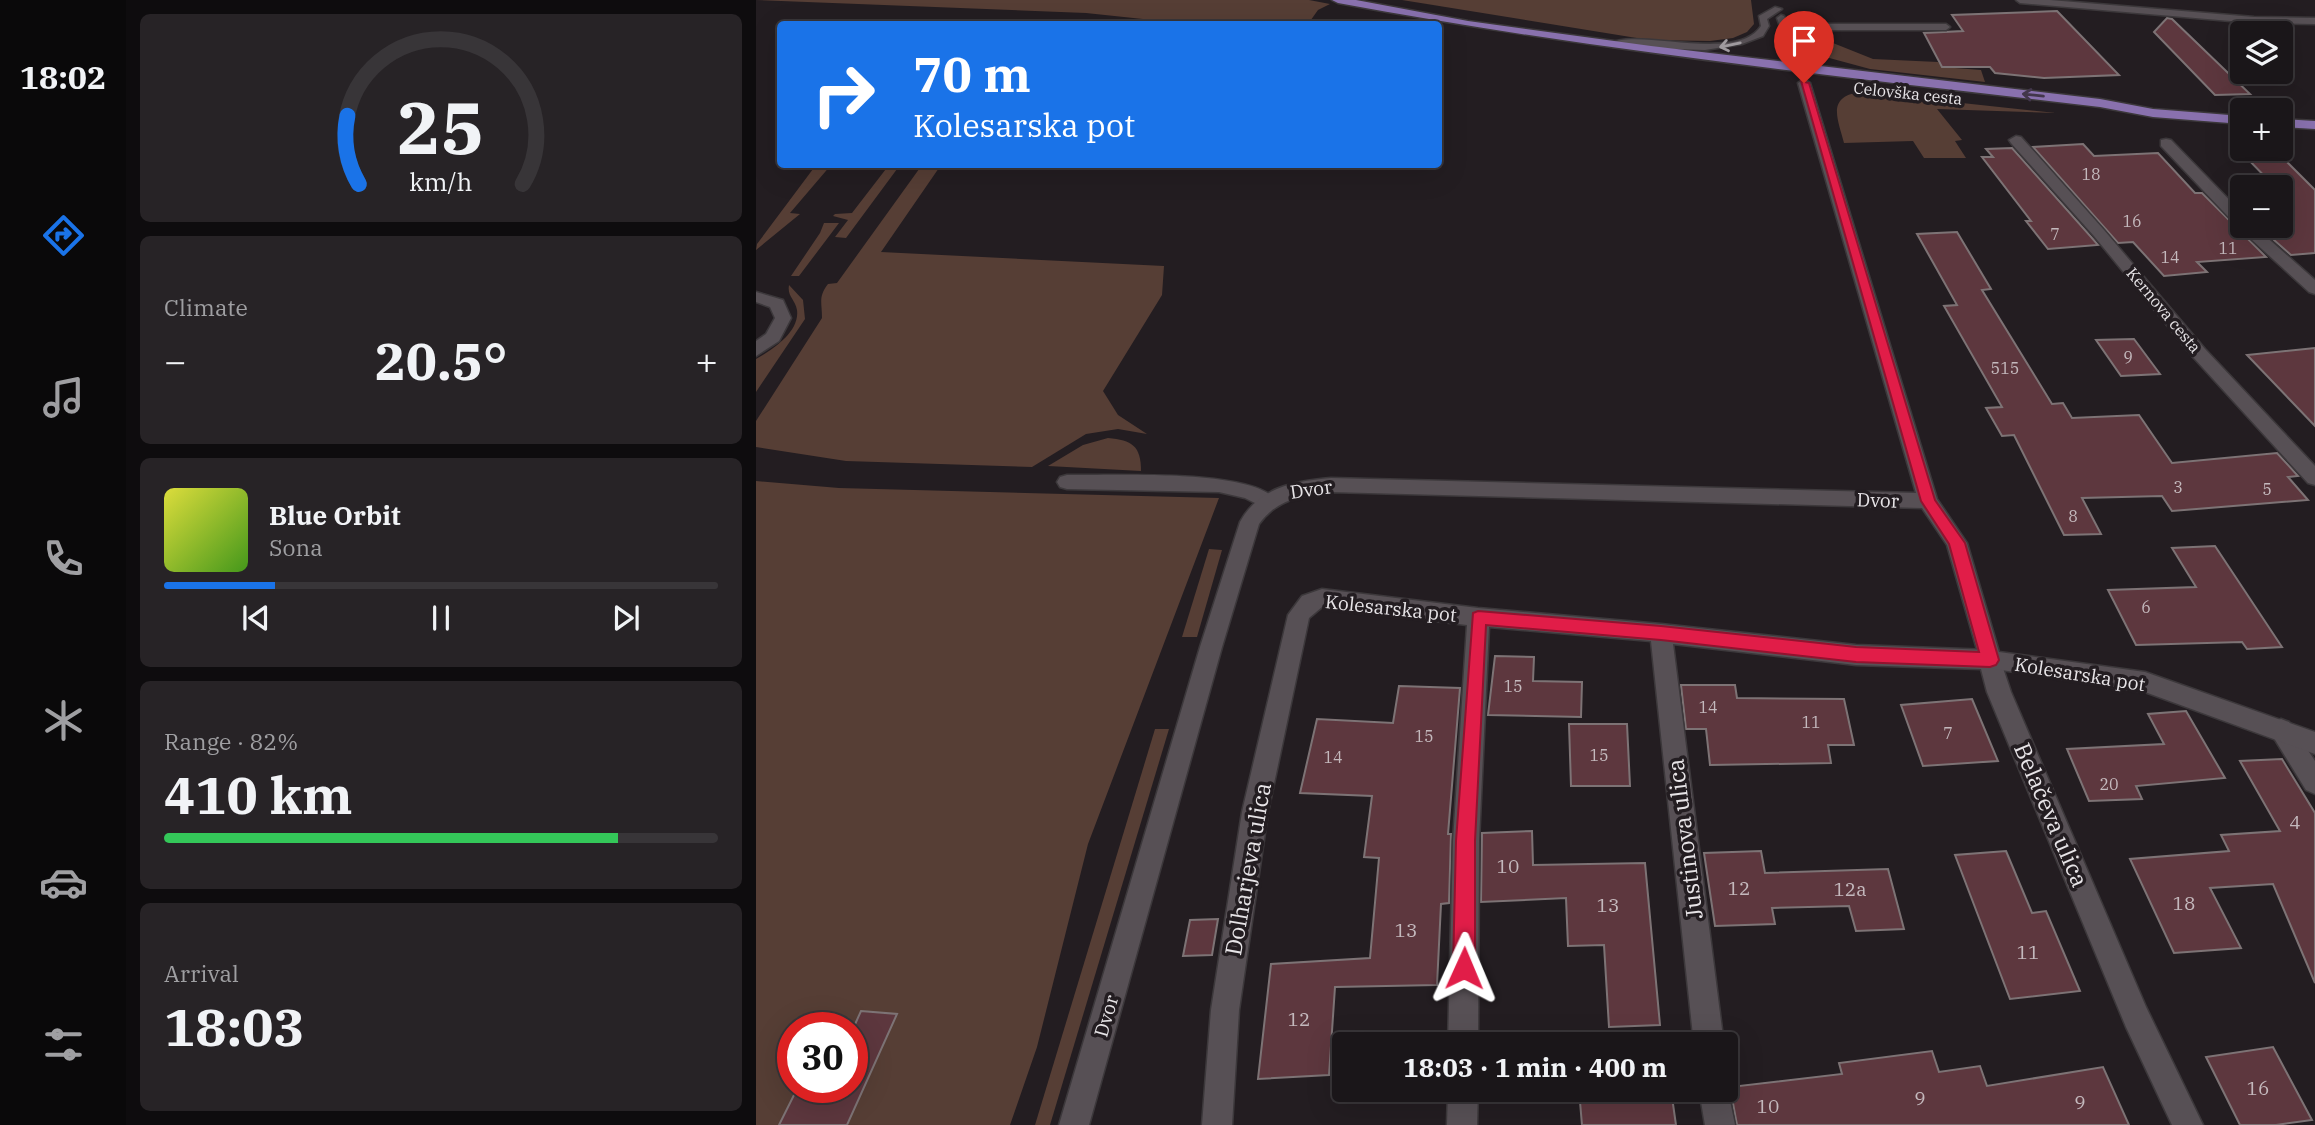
<!DOCTYPE html>
<meta charset="utf-8">
<style>
body{margin:0;font-family:"IBM Plex Serif",serif;background:#272326;color:#f1f3f6;height:100vh;display:flex;flex-direction:column;font-size:26px;white-space:nowrap}
*{box-sizing:border-box;margin:0}
p{font-size:23px;color:#9f9fa2}
.icon{flex:none;width:38px;height:38px;fill:none;stroke:currentColor;stroke-width:2;stroke-linecap:round;stroke-linejoin:round}
.map{position:relative;flex:1;overflow:hidden}
.side{display:flex;flex-direction:column;gap:14px;padding:14px;background:#0e0c0e;width:630px}
.side>*{flex:none}
.top-card{position:absolute;left:21px;top:21px;width:665px;height:147px;border-radius:7px;box-shadow:0 7px 28px #0002,0 0 0 2px #383538;background:#1a73e8;color:#fff;overflow:hidden}
.buttons{position:absolute;left:1474px;top:21px;display:grid;gap:14px}
.buttons a{display:grid;place-items:center;width:63px;height:63px;border-radius:7px;background:#1a1619;box-shadow:0 7px 28px #0002,0 0 0 2px #383538;font-size:35px}
.speed{position:absolute;left:21px;top:1012px;display:flex;gap:14px;font-size:35px;font-weight:700;text-align:center}
.speed>*{display:grid;place-content:center;width:91px;height:91px;border-radius:50%;background:#1a1619;box-shadow:0 7px 28px #0002,0 0 0 2px #383538;line-height:1}
.speed .limit{border:10px solid #d22;background:#fff;color:#111}
.pin{position:absolute;display:grid;place-items:center;width:60px;height:60px;color:#fff;margin:-72px -30px;border-radius:50% 50% 50% 0;rotate:-45deg;box-shadow:0 0 7px #0007}
.pin .icon{rotate:45deg}
.me{position:absolute;width:77px;margin:-38px;rotate:1deg;stroke-linejoin:round;filter:drop-shadow(0 0 5px #0008)}
.turn{display:flex;align-items:center;gap:24px;height:147px;padding:0 21px;font-size:32px}
.turn .icon{width:91px;height:91px;stroke-width:2.5}
.turn b{display:block;font-size:49px;line-height:60px}
.big{font-size:52px;font-weight:800;line-height:1.1}
.side .widget{flex:1;display:flex;flex-direction:column;justify-content:center;gap:10px;min-width:0;padding:0 24px;border-radius:10px;background:#272326}
.side .dial{align-items:center;gap:0}
.dial svg{height:182px;overflow:visible;fill:none;stroke:#383538;stroke-width:7;stroke-linecap:round;text-anchor:middle}
.dial text{fill:#f1f3f6;stroke:none}
.song{display:flex;align-items:center;gap:21px}
.cover{width:84px;height:84px;border-radius:10px;background:linear-gradient(135deg,hsl(60 70% 55%),hsl(100 70% 35%))}
.played{height:7px;border-radius:4px;background:linear-gradient(90deg,#1a73e8 20%,#383538 20%)}
.keys{display:flex;justify-content:space-around;direction:ltr}
.heat{display:flex;justify-content:space-between;align-items:center;font-size:38px;direction:ltr}
.charge{height:10px;border-radius:5px;background:linear-gradient(90deg,#34c759 82%,#383538 0)}
.trip{position:absolute;left:576px;top:1032px;width:406px;height:70px;border-radius:7px;background:#1a1619;box-shadow:0 7px 28px #0002,0 0 0 2px #383538;font-weight:800;line-height:70px;text-align:center}
main{display:flex;flex:1;min-height:0}
.tabs{display:flex;flex-direction:column;width:126px;justify-content:space-around;align-items:center;background:#0a090a;color:#9f9fa2}
.tabs .icon{width:49px;height:49px}
.tabs .active{color:#1a73e8}
.tabs b{font-size:32px;color:#f1f3f6}
.map>svg:first-child{display:block}
.green{fill:#563e35;fill-rule:evenodd}
.building{fill:#5d373e;stroke:#7d7375;stroke-width:2}
.lines{fill:none;stroke-linecap:round;stroke-linejoin:round}
.service-casing{stroke:#3c383b;stroke-width:3}
.minor-casing{stroke:#3c383b;stroke-width:3}
.tertiary-casing{stroke:#3c383b;stroke-width:3}
.primary-casing{stroke:#3c383b;stroke-width:3}
.service{fill:#575055;fill-rule:evenodd}
.minor{fill:#575055;fill-rule:evenodd}
.tertiary{fill:#575055;fill-rule:evenodd}
.primary{fill:#8971ae;fill-rule:evenodd}
.oneway{stroke:#9f9a9e}
.oneway2{stroke:#42364b}
.route{fill:#e11d48;stroke:#92132f;stroke-width:2}
.labels{text-anchor:middle;stroke-width:7;stroke-linejoin:round;paint-order:stroke}
.far-street-label{font-size:16px;fill:#e7e4e7;stroke:#231d21}
.number-label{font-size:16px;fill:#c4b9bd}
.street-label{font-size:19px;fill:#e7e4e7;stroke:#231d21}
.near-number-label{font-size:19px;fill:#c4b9bd}
.near-street-label{font-size:23px;fill:#e7e4e7;stroke:#231d21}
</style>
<main>
<nav class="tabs">
<b>18:02</b>
<svg class="icon active" aria-label="directions" viewBox="0 0 24 24"><path d="M12 3l9 9-9 9-9-9zM9 14v-3h6M13 9l2 2-2 2"/></svg>
<svg class="icon" aria-label="music" viewBox="0 0 24 24"><path d="M9 18V5l10-2v13"/><circle cx="6" cy="18" r="3"/><circle cx="16" cy="16" r="3"/></svg>
<svg class="icon" aria-label="phone" viewBox="0 0 24 24"><path d="M5 4h4l2 5-3 2q2 4 5 5l2-3 5 2v4C11 20 4 13 5 4z"/></svg>
<svg class="icon" aria-label="climate" viewBox="0 0 24 24"><path d="M12 3v18M4 7l16 10M4 17L20 7"/></svg>
<svg class="icon" aria-label="car" viewBox="0 0 24 24"><path d="M5 17H2v-5l4-1 3-4h7l3 4 3 1v5h-3M9 17h6M6 11h13"/><circle cx="7" cy="17" r="2"/><circle cx="17" cy="17" r="2"/></svg>
<svg class="icon" aria-label="filters" viewBox="0 0 24 24"><path d="M4 7h16M4 17h16"/><circle cx="9" cy="7" r="2"/><circle cx="15" cy="17" r="2"/></svg>
</nav>
<section class="side">
<div class="widget dial"><svg viewBox="0 0 100 80">
<path d="M14 69A42 42 0 1 1 86 69"/>
<path d="M14 69A42 42 0 0 1 9 39" stroke="#1a73e8"/>
<text x="50" y="56" font-size="32" font-weight="700">25</text>
<text x="50" y="72" font-size="11">km/h</text>
</svg></div>
<div class="widget"><p>Climate</p>
<div class="heat"><a>−</a><b class="big">20.5°</b><a>+</a></div>
</div>
<div class="widget">
<div class="song"><i class="cover"></i><div><b>Blue Orbit</b><p>Sona</p></div></div>
<div class="played"></div>
<div class="keys"><svg class="icon" aria-label="previous" viewBox="0 0 24 24"><path d="M18 5L8 12l10 7zM5 5v14"/></svg><svg class="icon" aria-label="pause" viewBox="0 0 24 24"><path d="M8 5v14M16 5v14"/></svg><svg class="icon" aria-label="next" viewBox="0 0 24 24"><path d="M6 5l10 7-10 7zM19 5v14"/></svg></div>
</div>
<div class="widget"><p>Range · 82%</p><b class="big">410 km</b><div class="charge"></div></div>
<div class="widget"><p>Arrival</p><b class="big">18:03</b></div>
</section>
<div class="map">
<svg width="1559" height="1125" viewBox="0 0 1559 1125">
<rect width="100%" height="100%" fill="#231d21"/>
<!-- green -->
<g class="green">
<polygon points="0,0 553,0 574,4 562,10 552,24 434,24 330,13"/>
<polygon points="646,0 995,0 998,24 991,32 977,38 954,41 893,40"/>
<polygon points="1062,37 1117,59 1182,62 1186,67 1225,70 1229,82 1114,69 1066,56 1056,43"/>
<path d="M1104,92L1300,113L1181,109L1206,140L1199,141L1210,158H1168L1157,141L1088,143C1082,119 1070,97 1104,92Z"/>
<polygon points="60,165 75,165 34,213 44,214 0,250 1,244"/>
<polygon points="133,165 144,165 90,238 79,237 92,220 77,216 79,214 96,213"/>
<path d="M166,165H185L125,252L408,266L406,295L347,391L362,415L391,434L362,429L330,434L276,467L90,461L0,447V421L66,318C66,302 62,297 72,284L81,283Z"/>
<polygon points="68,223 83,223 43,276 35,276 64,233"/>
<path d="M33,285L47,300L49,319L0,392V359C16,350 44,332 41,310C39,299 31,297 33,285Z"/>
<path d="M352,438C376,440 385,446 385,471L292,466L327,445Z"/>
<path d="M0,481L83,488L463,498L332,844L281,1047L254,1125H0ZM37,1027H96V1087H37Z"/>
<polygon points="453,549 466,550 441,637 426,637"/>
<polygon points="399,729 413,729 294,1125 279,1125"/>
</g>
<!-- building -->
<g class="building">
<polygon points="1301,11 1363,75 1288,78 1239,73 1234,67 1186,67 1168,33 1207,31 1196,15"/>
<polygon points="1411,18 1416,19 1494,94 1459,95 1398,32"/>
<polygon points="1327,144 1338,156 1402,153 1439,193 1446,193 1510,257 1441,262 1451,272 1408,276 1377,242 1362,243 1277,147"/>
<polygon points="1256,148 1336,238 1342,245 1292,249 1270,221 1275,221 1226,157 1237,157 1230,149"/>
<polygon points="1520,151 1559,190 1559,253 1535,255 1502,226 1524,226 1524,187 1501,187 1518,186 1485,152"/>
<polygon points="1201,232 1235,289 1226,290 1296,404 1307,403 1316,418 1383,415 1416,463 1521,453 1542,476 1532,477 1552,500 1416,511 1406,496 1326,498 1345,534 1308,535 1258,435 1246,436 1230,408 1246,407 1188,306 1201,305 1161,234"/>
<polygon points="1378,339 1404,374 1365,376 1340,340"/>
<polygon points="1559,348 1559,426 1491,355"/>
<polygon points="1459,546 1526,647 1491,649 1486,642 1380,645 1352,590 1440,587 1416,548"/>
<polygon points="739,656 778,657 777,681 826,682 825,717 732,715"/>
<polygon points="925,685 979,685 981,698 1088,699 1098,745 1072,745 1075,763 954,765 950,729 930,729"/>
<polygon points="643,686 704,688 692,834 695,834 693,903 685,904 681,985 579,987 573,1075 502,1079 515,964 614,958 623,858 608,857 616,796 544,793 561,719 637,723"/>
<polygon points="1216,699 1242,761 1167,766 1145,705"/>
<polygon points="1430,711 1469,778 1380,786 1386,799 1333,801 1311,749 1408,744 1392,714"/>
<polygon points="813,724 871,724 874,786 815,786"/>
<polygon points="1526,759 1559,813 1559,983 1517,884 1454,888 1485,948 1418,953 1374,859 1473,851 1465,835 1524,831 1484,761"/>
<polygon points="776,831 777,865 889,863 904,1025 853,1027 848,945 812,946 810,898 725,902 726,833"/>
<polygon points="1005,851 1009,873 1132,869 1148,929 1100,931 1093,906 1016,908 1019,924 959,926 948,853"/>
<polygon points="1250,851 1276,913 1290,911 1324,991 1254,999 1199,855"/>
<polygon points="462,919 456,955 427,956 434,920"/>
<polygon points="105,1011 141,1014 91,1125 23,1125 42,1087 96,1087 96,1031"/>
<polygon points="1517,1047 1556,1120 1520,1125 1484,1125 1450,1057"/>
<polygon points="1176,1051 1183,1072 1224,1066 1231,1086 1347,1067 1373,1125 981,1125 974,1087 1086,1074 1083,1063"/>
<polygon points="823,1090 915,1090 920,1125 826,1125"/>
</g>
<g class="lines">
<defs>
<g id="service">
<polygon points="1260,0 1294,0 1498,17 1559,18 1559,24 1498,23 1264,3"/>
<path d="M1019,7L1026,9L1011,19L1013,26L1007,36L986,44L949,50L857,47L853,44C881,27 980,64 1005,26L1003,16Z"/>
<polygon points="1025,15 1028,16 1032,24 1190,24 1194,27 1190,30 1034,30 1048,68 1043,71 1038,68 1021,18"/>
</g>
<g id="minor">
<polygon points="1260,136 1265,137 1348,230 1449,349 1559,466 1559,485 1552,483 1437,357 1338,236 1255,143 1253,140"/>
<polygon points="1410,139 1415,140 1486,213 1486,226 1498,226 1559,280 1559,294 1553,292 1484,229 1405,146 1405,140"/>
<polygon points="0,292 27,300 35,318 23,341 0,356 0,341 10,334 19,318 14,307 0,302"/>
<path d="M311,475C351,476 502,468 521,502L518,507L511,509L489,498L463,492L311,489L304,487L301,482L304,477Z"/>
<polygon points="566,589 722,608 905,624 1100,645 1234,650 1242,653 1255,692 1390,1007 1447,1125 1416,1125 1370,1027 1231,692 1225,669 1100,665 917,644 968,1045 938,1045 895,641 733,627 723,841 722,1045 692,1045 697,841 711,625 566,607 553,618 512,812 483,1010 476,1125 446,1125 455,1010 486,812 532,615 546,596"/>
<polygon points="1525,719 1533,722 1559,761 1559,794 1550,790 1513,730 1517,722"/>
<polygon points="970,1081 979,1125 949,1125 943,1090 970,1090"/>
<polygon points="692,1090 722,1090 721,1125 691,1125"/>
</g>
<path id="tertiary" d="M1048,79L1054,83L1181,499L1211,543L1243,652L1389,672L1559,732V754L1389,692L1226,667L1191,545L1166,508L575,492C546,495 521,499 503,524L466,647L333,1125H303L444,647L484,522C503,487 539,481 575,478L1160,493L1042,83Z"/>
<g id="primary">
<path d="M576,0H600L712,21L895,46L1344,99L1397,109L1486,116V124L1397,117L1344,107C1089,77 834,50 582,3Z"/>
<polygon points="1524,119 1559,121 1559,129 1524,127"/>
</g>
</defs>
<!-- service casing -->
<use href="#service" class="service-casing"/>
<!-- minor casing -->
<use href="#minor" class="minor-casing"/>
<!-- tertiary casing -->
<use href="#tertiary" class="tertiary-casing"/>
<!-- primary casing -->
<use href="#primary" class="primary-casing"/>
<!-- service -->
<use href="#service" class="service"/>
<!-- minor -->
<use href="#minor" class="minor"/>
<!-- tertiary -->
<use href="#tertiary" class="tertiary"/>
<!-- primary -->
<use href="#primary" class="primary"/>
</g>
<!-- one-way arrows -->
<defs><path id="oneway-shaft" d="M-6 0H5M1.5-3L5.5 0L1.5 3" fill="none" stroke-width="1.6" stroke-linecap="round" stroke-linejoin="round" transform="scale(1.75)"/></defs>
<use class="oneway" href="#oneway-shaft" transform="translate(974 45) rotate(168)"/>
<use class="oneway2" href="#oneway-shaft" transform="translate(1277 95) rotate(-174)"/>
<!-- route -->
<polygon class="route" points="1045,81 1053,83 1179,500 1209,543 1243,660 1240,665 1234,667 1100,662 905,640 730,625 719,841 719,968 716,976 708,979 701,976 697,968 700,841 717,613 722,611 905,626 1100,647 1223,652 1193,544 1165,501"/>
<g class="labels">
<!-- far-street labels -->
<g class="far-street-label">
<text transform="translate(1152 93) rotate(6)" y="6">Celovška cesta</text>
<text transform="translate(1408 310) rotate(50)" y="6">Kernova cesta</text>
</g>
<!-- number labels -->
<g class="number-label">
<text x="1335" y="180">18</text>
<text x="1376" y="227">16</text>
<text x="1299" y="240">7</text>
<text x="1472" y="254">11</text>
<text x="1414" y="263">14</text>
<text x="1372" y="363">9</text>
<text x="1249" y="374">515</text>
<text x="1422" y="493">3</text>
<text x="1511" y="495">5</text>
<text x="1317" y="522">8</text>
<text x="1390" y="613">6</text>
<text x="757" y="692">15</text>
<text x="952" y="713">14</text>
<text x="1055" y="728">11</text>
<text x="1192" y="739">7</text>
<text x="668" y="742">15</text>
<text x="843" y="761">15</text>
<text x="577" y="763">14</text>
<text x="1353" y="790">20</text>
</g>
<!-- street labels -->
<g class="street-label">
<text transform="translate(555 489) rotate(-8)" y="7">Dvor</text>
<text transform="translate(1122 500) rotate(2)" y="7">Dvor</text>
<text transform="translate(635 608) rotate(6)" y="7">Kolesarska pot</text>
<text transform="translate(1324 674) rotate(9)" y="7">Kolesarska pot</text>
<text transform="translate(350 1016) rotate(-74)" y="7">Dvor</text>
</g>
<!-- near-number labels -->
<g class="near-number-label">
<text x="1539" y="829">4</text>
<text x="752" y="873">10</text>
<text x="983" y="895">12</text>
<text x="1094" y="896">12a</text>
<text x="1428" y="910">18</text>
<text x="852" y="912">13</text>
<text x="650" y="937">13</text>
<text x="1272" y="959">11</text>
<text x="543" y="1026">12</text>
<text x="1502" y="1095">16</text>
<text x="1164" y="1105">9</text>
<text x="1324" y="1109">9</text>
<text x="1012" y="1113">10</text>
</g>
<!-- near-street labels -->
<g class="near-street-label">
<text transform="translate(1295 815) rotate(67)" y="8">Belačeva ulica</text>
<text transform="translate(929 839) rotate(-97)" y="8">Justinova ulica</text>
<text transform="translate(492 869) rotate(-80)" y="8">Dolharjeva ulica</text>
</g>
</g>
</svg>
<div class="buttons">
<a><svg class="icon" aria-label="layers" viewBox="0 0 24 24"><path d="M12 4l9 5-9 5-9-5zM3 14l9 5 9-5"/></svg></a>
<a>+</a>
<a>−</a>
</div>
<div class="speed"><div class="limit">30</div></div>
<div class="pin" style="left:1048px;top:83px;background:#d93025"><svg class="icon" aria-label="arrive" viewBox="0 0 24 24"><path d="M6 21V4h12l-3 4 3 4H6"/></svg></div>
<svg class="me" style="left:708px;top:968px" viewBox="-20 -20 40 40"><path d="M0-17L14 15 0 8-14 15z" fill="#e11d48" stroke="#fff" stroke-width="4"/></svg>
<div class="trip">18:03 · 1 min · 400 m</div>
<div class="top-card">
<div class="turn"><svg class="icon" aria-label="right" viewBox="0 0 24 24"><path d="M7 20v-9h11M14 6l5 5-5 5"/></svg><div><b>70 m</b>Kolesarska pot</div></div>
</div>
</div>
</main>
